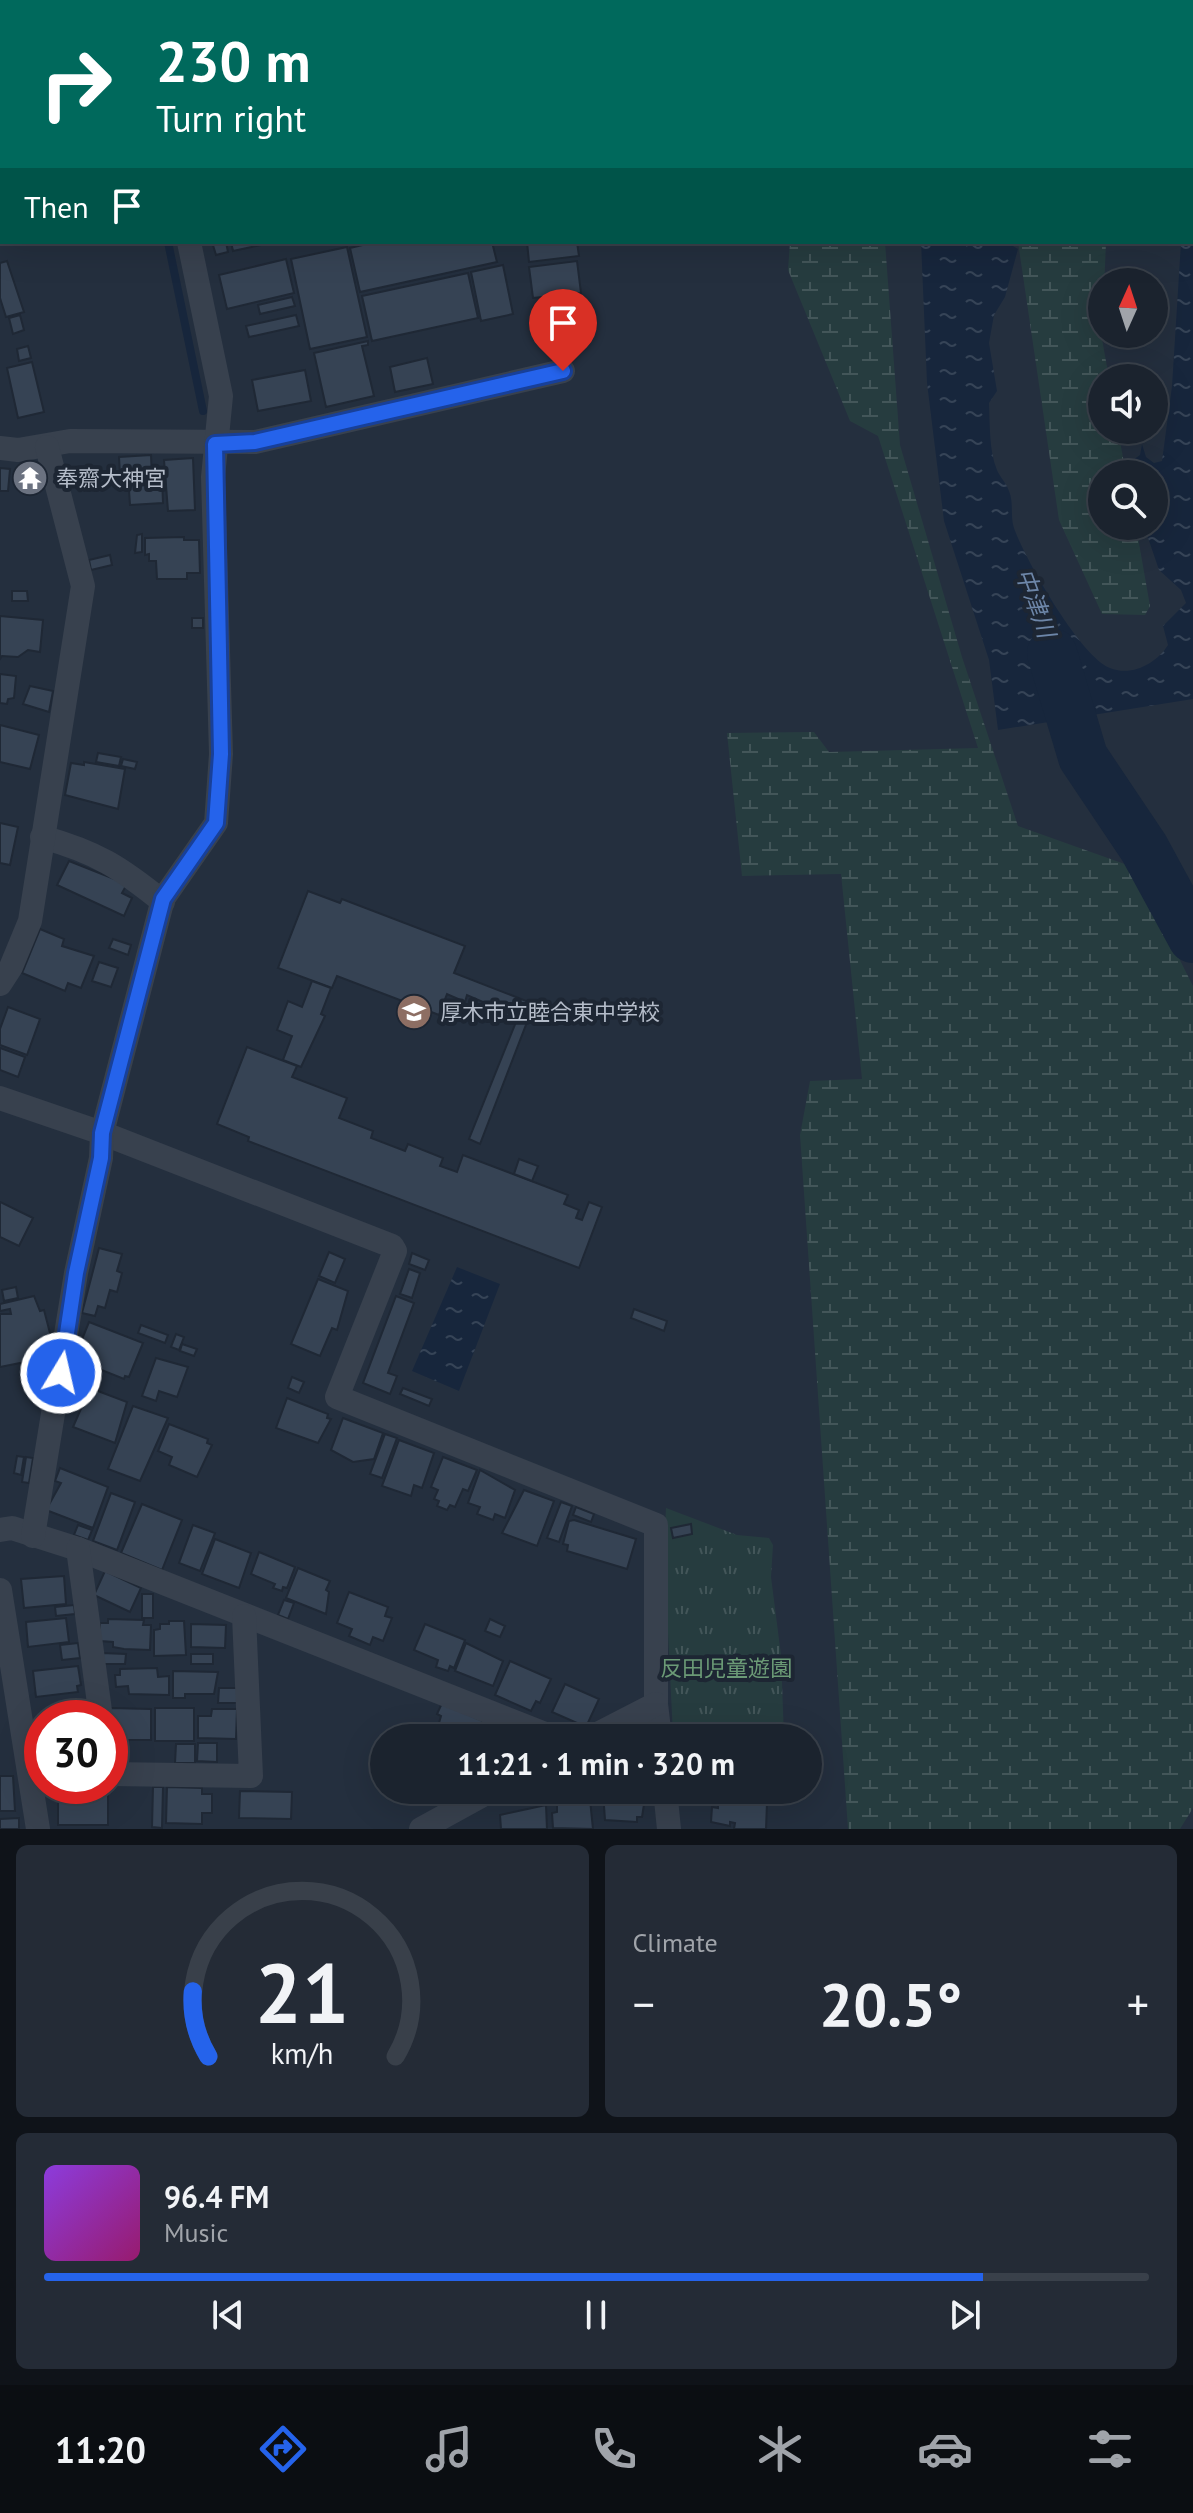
<!DOCTYPE html>
<meta charset="utf-8">
<style>
body{margin:0;font-family:"PT Sans","Noto Sans JP",sans-serif;background:#242b36;color:#f1f3f6;height:100vh;display:flex;flex-direction:column;font-size:30px;white-space:nowrap}
*{box-sizing:border-box;margin:0}
p{font-size:26px;color:#a0a4aa}
.icon{flex:none;width:44px;height:44px;fill:none;stroke:currentColor;stroke-width:2;stroke-linecap:round;stroke-linejoin:round}
.map{position:relative;height:1829px;overflow:hidden}
.details{display:flex;flex-direction:column;gap:16px;padding:16px;background:#0f1319;flex:1}
.details>*{flex:none}
.hud{position:absolute;left:0px;top:0px;width:1194px;height:244px;box-shadow:0 8px 32px #0002,0 0 0 2px #39404a;background:#00695c;color:#fff;overflow:hidden}
.needle{width:52px;rotate:3deg}
.controls{position:absolute;left:1088px;top:268px;display:grid;gap:16px}
.controls a{display:grid;place-items:center;width:80px;height:80px;border-radius:50%;background:#1b232e;box-shadow:0 8px 32px #0002,0 0 0 2px #39404a;font-size:40px}
.speed{position:absolute;left:24px;top:1700px;display:flex;gap:16px;font-size:40px;font-weight:700;text-align:center}
.speed>*{display:grid;place-content:center;width:104px;height:104px;border-radius:50%;background:#1b232e;box-shadow:0 8px 32px #0002,0 0 0 2px #39404a;line-height:1}
.speed .limit{border:12px solid #d22;background:#fff;color:#111}
.pin{position:absolute;display:grid;place-items:center;width:68px;height:68px;color:#fff;margin:-82px -34px;border-radius:50% 50% 50% 0;rotate:-45deg;box-shadow:0 0 8px #0007}
.pin .icon{rotate:45deg}
.me{position:absolute;width:88px;margin:-44px;rotate:9deg;stroke-linejoin:round;filter:drop-shadow(0 0 6px #0008)}
.turn{display:flex;align-items:center;gap:28px;height:168px;padding:0 24px;font-size:36px}
.turn .icon{width:104px;height:104px;stroke-width:2.5}
.turn b{display:block;font-size:56px;line-height:68px}
.then{display:flex;align-items:center;height:76px;padding:0 24px;background:#0003;gap:16px;font-size:30px}
.big{font-size:60px;font-weight:700;line-height:1.1}
.details .tile{flex:1;display:flex;flex-direction:column;justify-content:center;gap:12px;min-width:0;padding:0 28px;border-radius:12px;background:#242b36}
.details .dial{align-items:center;gap:0}
.dial svg{height:208px;overflow:visible;fill:none;stroke:#39404a;stroke-width:7;stroke-linecap:round;text-anchor:middle}
.dial text{fill:#f1f3f6;stroke:none}
.song{display:flex;align-items:center;gap:24px}
.cover{width:96px;height:96px;border-radius:12px;background:linear-gradient(135deg,hsl(270 70% 55%),hsl(320 70% 35%))}
.played{height:8px;border-radius:4px;background:linear-gradient(90deg,#2563eb 85%,#39404a 85%)}
.keys{display:flex;justify-content:space-around;direction:ltr}
.heat{display:flex;justify-content:space-between;align-items:center;font-size:44px;direction:ltr}
.details .tiles{flex:1;display:grid;gap:16px;grid-template-columns:1fr 1fr}
.tile:last-child{grid-column:span 2}
.trip{position:absolute;left:370px;top:1724px;width:452px;height:80px;border-radius:40px;background:#1b232e;box-shadow:0 8px 32px #0002,0 0 0 2px #39404a;font-weight:700;line-height:80px;text-align:center}
.menu{display:flex;height:128px;justify-content:space-around;align-items:center;background:#0b0e12;color:#a0a4aa}
.menu .icon{width:56px;height:56px}
.menu .active{color:#2563eb}
.menu b{font-size:36px;color:#f1f3f6}
.map>svg:first-child{display:block}
.wetland{fill:url(#wetland-marsh)}
.park{fill:url(#park-tufts)}
.water{fill:url(#water-ripples)}
.lines{fill:none;stroke-linecap:round;stroke-linejoin:round}
.stream{stroke:#17263c;stroke-width:8}
.river{stroke:#17263c;stroke-width:50}
.building{fill:#364354;stroke:#1f2835;stroke-width:2}
.minor{stroke:#38414e;stroke-width:24}
.route-casing{stroke:#184099;stroke-width:20}
.route{stroke:#2563eb;stroke-width:14}
.labels{text-anchor:middle;stroke-width:8;stroke-linejoin:round;paint-order:stroke}
.poi-label{font-size:22px;fill:#b4bcc9;stroke:#1d2633;text-anchor:start}
.park-label{font-size:22px;fill:#6b9a76;stroke:#1d2633}
.water-label{font-size:24px;font-style:italic;fill:#6d86a8;stroke:#1d2633}
</style>
<div class="map">
<svg width="1193" height="1829" viewBox="0 0 1193 1829">
<defs>
<pattern id="wetland-marsh" width="20" height="14" patternUnits="userSpaceOnUse" patternTransform="scale(2)"><rect width="20" height="14" fill="#263c3f"/><path d="M1 5h8M5 5V1M11 12h8M15 12V8" fill="none" stroke="#435659"/></pattern>
<pattern id="park-tufts" width="24" height="20" patternUnits="userSpaceOnUse" patternTransform="scale(2)"><rect width="24" height="20" fill="#263c3f"/><path d="M3 7l-1-3M5 7V3M7 7l1-3M15 17l-1-3M17 17v-4M19 17l1-3" fill="none" stroke="#435659"/></pattern>
<pattern id="water-ripples" width="26" height="14" patternUnits="userSpaceOnUse" patternTransform="scale(2)"><rect width="26" height="14" fill="#17263c"/><path d="M2 4q2-2 4 0t4 0M15 11q2-2 4 0t4 0" fill="none" stroke="#364457"/></pattern>
</defs>
<rect width="100%" height="100%" fill="#242f3e"/>
<!-- wetland -->
<g class="wetland">
<polygon points="790,242 885,242 900,445 962,657 1018,826 1133,867 1193,986 1193,1808 1180,1829 848,1829 800,1135 810,1081 862,1079 841,874 742,876 727,733 814,732 829,752 978,748 878,436 850,421 788,270"/>
<polygon points="1018,242 1106,242 1102,339 1109,378 1102,378 1102,430 1118,430 1126,474 1102,474 1102,526 1136,526 1150,606 1145,615 1102,614 1059,520"/>
</g>
<!-- park -->
<polygon class="park" points="666,1508 737,1535 769,1538 773,1545 771,1577 781,1655 784,1738 673,1735 664,1551"/>
<!-- water -->
<g class="water">
<path d="M1180,0H1193V699L998,730L989,660L944,521L927,383L921,242H1006L1018,249L1005,297L994,315L989,343L997,391L989,403C990,424 989,451 997,470C1000,477 1007,484 1009,491C1014,502 1010,516 1014,528C1025,559 1080,656 1110,668C1132,677 1157,663 1168,645L1163,626L1186,603L1181,590L1159,570L1146,532L1145,526H1154V474H1132L1130,462L1140,455L1142,444L1146,457L1154,463L1162,461L1172,386L1181,242H1192V2Z"/>
<polygon points="457,1267 500,1284 459,1391 412,1371"/>
</g>
<g class="lines">
<!-- stream -->
<g class="stream">
<polyline points="118,0 118,2"/>
<polyline points="168,242 203,411"/>
</g>
<!-- river -->
<polyline class="river" points="1052,653 1083,757 1144,848 1193,938"/>
</g>
<!-- building -->
<g class="building">
<polygon points="373,0 510,0 510,2 364,2"/>
<polygon points="212,242 226,242 228,252 216,255"/>
<polygon points="231,242 275,242 233,251"/>
<polygon points="375,242 492,242 497,262 360,292 350,248"/>
<polygon points="527,242 577,242 579,256 529,262"/>
<polygon points="347,247 367,337 310,349 291,259"/>
<polygon points="286,259 294,293 227,309 219,275"/>
<polygon points="7,261 24,312 6,317 0,298 0,263"/>
<polygon points="577,261 581,293 533,298 529,267"/>
<polygon points="503,265 513,314 481,321 471,272"/>
<polygon points="468,273 478,318 372,341 362,296"/>
<polygon points="292,297 295,306 260,314 258,305"/>
<polygon points="20,315 24,330 13,334 9,318"/>
<polygon points="296,315 299,326 249,337 246,326"/>
<polygon points="368,341 368,345 362,346 374,396 326,407 314,353"/>
<polygon points="28,346 31,358 19,361 17,349"/>
<polygon points="427,358 433,384 395,392 390,367"/>
<polygon points="32,362 44,412 18,418 7,368"/>
<polygon points="305,370 311,401 258,411 252,380"/>
<polygon points="151,455 152,477 162,477 163,503 130,505 128,475 120,475 119,457"/>
<polygon points="193,458 195,510 168,511 164,460"/>
<polygon points="0,468 10,469 8,491 0,491"/>
<polygon points="25,478 34,478 34,494 24,494"/>
<polygon points="142,534 142,552 135,553 137,535"/>
<polygon points="184,537 184,540 199,540 200,573 187,573 187,579 157,579 156,561 149,561 149,554 145,555 145,538"/>
<polygon points="110,555 112,565 91,570 89,560"/>
<polygon points="12,591 27,591 28,601 12,601"/>
<polygon points="0,616 43,620 40,652 28,650 18,657 2,656 0,659"/>
<rect x="192" y="618" width="11" height="10"/>
<polygon points="0,674 16,676 14,698 8,699 7,704 0,703"/>
<polygon points="30,686 53,691 49,712 23,704"/>
<polygon points="0,725 39,735 30,769 0,762"/>
<polygon points="98,753 121,757 119,766 96,762"/>
<polygon points="123,759 137,762 135,769 121,766"/>
<polygon points="84,762 125,769 118,809 65,795 71,763 84,765"/>
<polygon points="0,823 18,827 10,865 0,863"/>
<polygon points="69,861 127,884 122,893 132,898 124,916 57,885"/>
<polygon points="308,891 340,903 342,899 465,946 454,973 534,1004 480,1144 469,1139 518,1017 467,995 465,1002 447,994 439,1015 337,976 332,988 278,968"/>
<polygon points="40,929 64,939 62,946 94,956 81,988 68,983 65,991 22,973"/>
<polygon points="113,939 131,945 128,955 109,948"/>
<polygon points="99,962 118,968 111,987 92,981"/>
<polygon points="312,981 331,988 321,1014 325,1016 301,1067 283,1060 292,1036 277,1030 288,1001 302,1007"/>
<polygon points="8,1007 40,1019 27,1055 0,1045 0,1029"/>
<polygon points="247,1047 297,1066 292,1077 347,1098 339,1118 373,1131 371,1138 405,1151 408,1144 443,1158 440,1166 457,1172 463,1155 568,1195 564,1204 579,1210 576,1218 582,1220 589,1202 602,1207 579,1268 248,1141 249,1137 217,1124"/>
<polygon points="0,1048 25,1057 18,1077 0,1070"/>
<polygon points="519,1159 538,1166 532,1181 514,1174"/>
<polygon points="0,1202 33,1218 19,1246 0,1237"/>
<polygon points="99,1248 122,1254 117,1271 122,1273 117,1292 110,1290 105,1308 98,1306 95,1316 82,1313"/>
<polygon points="329,1252 345,1259 335,1283 319,1276"/>
<polygon points="412,1253 429,1260 425,1270 409,1264"/>
<polygon points="409,1269 420,1273 412,1298 400,1294"/>
<polygon points="318,1279 348,1291 337,1330 332,1328 320,1356 291,1344"/>
<polygon points="16,1287 18,1298 4,1301 2,1290"/>
<polygon points="34,1296 40,1311 44,1310 51,1337 50,1356 40,1359 38,1351 28,1353 30,1361 0,1367 0,1314 11,1314 10,1309 0,1311 0,1304"/>
<polygon points="396,1296 414,1303 388,1373 397,1376 390,1394 363,1383"/>
<polygon points="634,1309 667,1321 664,1331 631,1318"/>
<polygon points="89,1322 143,1343 129,1377 125,1376 124,1379 74,1359"/>
<polygon points="141,1325 168,1335 165,1343 138,1333"/>
<polygon points="176,1334 184,1337 179,1350 171,1347"/>
<polygon points="182,1344 197,1349 194,1356 180,1351"/>
<polygon points="156,1358 188,1367 177,1397 159,1391 156,1401 142,1396"/>
<polygon points="292,1377 304,1382 299,1393 288,1388"/>
<polygon points="90,1388 127,1402 115,1443 73,1427"/>
<polygon points="403,1388 432,1399 429,1406 400,1394"/>
<polygon points="287,1398 328,1414 327,1418 331,1419 318,1443 276,1428"/>
<polygon points="133,1406 168,1418 140,1481 108,1469"/>
<polygon points="343,1418 383,1433 374,1459 353,1462 331,1450"/>
<polygon points="169,1424 208,1439 207,1443 212,1445 197,1477 169,1465 172,1457 158,1451"/>
<polygon points="385,1434 397,1438 382,1478 370,1474"/>
<polygon points="399,1440 434,1453 422,1488 414,1485 411,1496 382,1486"/>
<polygon points="17,1456 24,1457 21,1475 14,1473"/>
<polygon points="26,1457 33,1458 29,1483 22,1482"/>
<polygon points="443,1457 477,1470 468,1491 463,1489 455,1507 450,1505 447,1510 437,1506 439,1501 434,1499 438,1490 431,1487"/>
<polygon points="60,1468 108,1487 93,1528 46,1510 61,1483 55,1481"/>
<polygon points="480,1470 515,1490 505,1518 495,1514 493,1520 477,1514 480,1507 468,1503"/>
<polygon points="524,1490 554,1501 537,1546 502,1533"/>
<polygon points="111,1493 135,1502 117,1550 93,1541"/>
<polygon points="561,1502 572,1506 559,1542 547,1538"/>
<polygon points="142,1504 182,1520 162,1570 121,1553"/>
<polygon points="576,1507 594,1514 591,1522 573,1515"/>
<polygon points="574,1520 636,1539 627,1569 567,1551 568,1545 563,1544 569,1521"/>
<polygon points="691,1524 692,1534 673,1538 671,1528"/>
<polygon points="78,1525 92,1530 88,1540 74,1535"/>
<polygon points="193,1525 215,1533 200,1571 179,1563"/>
<polygon points="215,1539 251,1553 239,1588 202,1574"/>
<polygon points="259,1552 295,1567 287,1588 283,1587 282,1591 273,1588 275,1584 251,1574"/>
<polygon points="298,1568 330,1581 326,1590 329,1592 326,1614 286,1598"/>
<polygon points="105,1571 141,1588 130,1612 94,1595"/>
<polygon points="64,1576 66,1604 24,1608 21,1579"/>
<polygon points="349,1592 388,1607 385,1616 392,1618 383,1641 373,1637 370,1645 349,1636 352,1629 337,1623"/>
<rect x="142" y="1594" width="11" height="24"/>
<polygon points="284,1600 294,1603 288,1619 278,1615"/>
<polygon points="74,1605 75,1614 56,1616 55,1607"/>
<polygon points="66,1618 69,1642 28,1647 26,1622"/>
<polygon points="108,1619 144,1620 143,1625 151,1625 150,1650 124,1649 113,1647 113,1642 100,1641 100,1623 108,1623"/>
<polygon points="490,1619 505,1626 500,1637 485,1631"/>
<polygon points="169,1621 184,1621 186,1655 154,1656 154,1630 160,1629 160,1624 169,1624"/>
<polygon points="191,1624 226,1625 225,1648 191,1647"/>
<polygon points="425,1624 465,1640 454,1668 450,1666 448,1671 436,1667 438,1660 414,1650"/>
<polygon points="78,1643 80,1658 62,1660 60,1645"/>
<polygon points="466,1643 503,1661 493,1686 455,1671"/>
<polygon points="102,1653 126,1654 125,1664 102,1664"/>
<rect x="191" y="1654" width="22" height="10"/>
<polygon points="510,1661 551,1679 540,1703 536,1701 531,1711 495,1695"/>
<polygon points="78,1666 81,1685 77,1686 78,1692 36,1697 33,1671"/>
<polygon points="157,1668 158,1677 169,1676 169,1695 129,1694 128,1686 116,1687 115,1675 120,1675 120,1669"/>
<polygon points="173,1671 218,1672 214,1694 185,1694 185,1698 173,1698"/>
<polygon points="565,1684 599,1699 586,1727 552,1712"/>
<polygon points="219,1688 237,1688 237,1703 218,1703"/>
<polygon points="442,1703 483,1721 475,1738 454,1738 437,1730 441,1716 437,1714"/>
<polygon points="111,1708 151,1709 151,1740 111,1740"/>
<rect x="155" y="1708" width="39" height="33"/>
<polygon points="212,1709 237,1709 236,1739 198,1738 198,1716 211,1716"/>
<polygon points="493,1725 529,1738 487,1738"/>
<polygon points="198,1743 217,1743 217,1762 197,1761"/>
<polygon points="176,1744 195,1744 195,1763 175,1763"/>
<polygon points="0,1776 13,1776 15,1811 0,1811"/>
<rect x="58" y="1786" width="50" height="39"/>
<polygon points="153,1787 163,1787 162,1828 152,1827"/>
<polygon points="167,1787 202,1788 202,1794 212,1794 212,1813 202,1813 202,1824 166,1823"/>
<polygon points="561,1790 589,1790 593,1829 553,1828 552,1813 557,1812 557,1804 561,1804"/>
<polygon points="597,1790 646,1792 642,1817 637,1817 637,1822 605,1820 603,1792"/>
<polygon points="691,1790 711,1790 711,1801 691,1800"/>
<polygon points="240,1791 292,1792 291,1819 239,1818"/>
<polygon points="744,1793 753,1793 753,1802 767,1803 766,1829 734,1829 735,1823 730,1822 730,1826 711,1822 712,1807 718,1808 718,1803 737,1804"/>
<polygon points="546,1805 547,1829 501,1829 500,1815"/>
<polygon points="19,1818 19,1829 0,1829 0,1819"/>
</g>
<g class="lines">
<!-- minor -->
<g class="minor">
<polyline points="138,0 139,2"/>
<polyline points="0,448 18,450 70,441 255,442 563,371"/>
<path d="M42,837C96,852 120,867 163,902"/>
<polyline points="0,984 11,967 30,921 83,586 47,447"/>
<polyline points="0,1098 102,1133 392,1246 395,1251 337,1397 656,1525 656,1704 660,1738"/>
<polyline points="0,1530 12,1528 78,1549 555,1738"/>
<polyline points="33,1536 76,1273 101,1158 102,1133 163,899 216,823 221,754 213,477 221,396 189,242"/>
<polyline points="78,1549 101,1718"/>
<polyline points="0,1590 38,1829"/>
<polyline points="590,1738 656,1704"/>
<polyline points="110,1774 251,1776 244,1616"/>
<polyline points="665,1790 669,1829"/>
<polyline points="421,1829 492,1790"/>
</g>
</g>
<g class="lines">
<defs>
<polyline id="route" points="61,1373 76,1273 101,1158 102,1133 163,899 216,823 221,754 215,444 255,442 563,371"/>
</defs>
<!-- route casing -->
<use href="#route" class="route-casing"/>
<!-- route -->
<use href="#route" class="route"/>
</g>
<!-- icons -->
<defs>
<symbol id="temple-disc" viewBox="-11 -11 22 22"><circle r="9.5" fill="#6b7280" stroke="#1d2633"/><path d="M0-6L5-2H3V0L6.5 2.5H4V6H1.5V3h-3V6H-4V2.5H-6.5L-3 0V-2H-5Z" fill="#fff"/></symbol>
<symbol id="school-disc" viewBox="-11 -11 22 22"><circle r="9.5" fill="#8d6e63" stroke="#1d2633"/><path d="M0-5L7-2L0 1L-7-2ZM-4 1L0 2.5L4 1V4Q0 6-4 4Z" fill="#fff"/></symbol>
</defs>
<g fill-rule="evenodd">
<use href="#temple-disc" x="10" y="458" width="40" height="40"/>
<use href="#school-disc" x="394" y="992" width="40" height="40"/>
</g>
<g class="labels">
<!-- poi labels -->
<g class="poi-label">
<text x="56" y="486">奉齋大神宮</text>
<text x="440" y="1020">厚木市立睦合東中学校</text>
</g>
<!-- park labels -->
<g class="park-label">
<text x="726" y="1676">反田児童遊園</text>
</g>
<!-- water labels -->
<g class="water-label">
<text transform="translate(1035 603) rotate(70)" y="8">中津川</text>
</g>
</g>
</svg>
<div class="controls">
<a><svg class="needle" viewBox="-14 -14 28 28"><path d="M0-13l5 13h-10z" fill="#e53935"/><path d="M0 13l5-13h-10z" fill="#a0a4aa"/></svg></a>
<a><svg class="icon" aria-label="sound" viewBox="0 0 24 24"><path d="M4 9h4l5-4v14l-5-4H4zM17 9q2 3 0 6"/></svg></a>
<a><svg class="icon" aria-label="search" viewBox="0 0 24 24"><circle cx="10" cy="10" r="6"/><path d="M15 15l6 6"/></svg></a>
</div>
<div class="speed"><div class="limit">30</div></div>
<div class="pin" style="left:563px;top:371px;background:#d93025"><svg class="icon" aria-label="arrive" viewBox="0 0 24 24"><path d="M6 21V4h12l-3 4 3 4H6"/></svg></div>
<svg class="me" style="left:61px;top:1373px" viewBox="-20 -20 40 40"><circle r="17" fill="#2563eb" stroke="#fff" stroke-width="3"/><path d="M0-11L8 9 0 5-8 9z" fill="#fff"/></svg>
<div class="trip">11:21 · 1 min · 320 m</div>
<div class="hud">
<div class="turn"><svg class="icon" aria-label="right" viewBox="0 0 24 24"><path d="M7 20v-9h11M14 6l5 5-5 5"/></svg><div><b>230 m</b>Turn right</div></div>
<div class="then">Then<svg class="icon" aria-label="arrive" viewBox="0 0 24 24"><path d="M6 21V4h12l-3 4 3 4H6"/></svg></div>
</div>
</div>
<section class="details">
<div class="tiles">
<div class="tile dial"><svg viewBox="0 0 100 80">
<path d="M14 69A42 42 0 1 1 86 69"/>
<path d="M14 69A42 42 0 0 1 8 44" stroke="#2563eb"/>
<text x="50" y="56" font-size="32" font-weight="700">21</text>
<text x="50" y="72" font-size="11">km/h</text>
</svg></div>
<div class="tile"><p>Climate</p>
<div class="heat"><a>−</a><b class="big">20.5°</b><a>+</a></div>
</div>
<div class="tile">
<div class="song"><i class="cover"></i><div><b>96.4 FM</b><p>Music</p></div></div>
<div class="played"></div>
<div class="keys"><svg class="icon" aria-label="previous" viewBox="0 0 24 24"><path d="M18 5L8 12l10 7zM5 5v14"/></svg><svg class="icon" aria-label="pause" viewBox="0 0 24 24"><path d="M8 5v14M16 5v14"/></svg><svg class="icon" aria-label="next" viewBox="0 0 24 24"><path d="M6 5l10 7-10 7zM19 5v14"/></svg></div>
</div>
</div>
</section>
<nav class="menu">
<b>11:20</b>
<svg class="icon active" aria-label="directions" viewBox="0 0 24 24"><path d="M12 3l9 9-9 9-9-9zM9 14v-3h6M13 9l2 2-2 2"/></svg>
<svg class="icon" aria-label="music" viewBox="0 0 24 24"><path d="M9 18V5l10-2v13"/><circle cx="6" cy="18" r="3"/><circle cx="16" cy="16" r="3"/></svg>
<svg class="icon" aria-label="phone" viewBox="0 0 24 24"><path d="M5 4h4l2 5-3 2q2 4 5 5l2-3 5 2v4C11 20 4 13 5 4z"/></svg>
<svg class="icon" aria-label="climate" viewBox="0 0 24 24"><path d="M12 3v18M4 7l16 10M4 17L20 7"/></svg>
<svg class="icon" aria-label="car" viewBox="0 0 24 24"><path d="M5 17H2v-5l4-1 3-4h7l3 4 3 1v5h-3M9 17h6M6 11h13"/><circle cx="7" cy="17" r="2"/><circle cx="17" cy="17" r="2"/></svg>
<svg class="icon" aria-label="filters" viewBox="0 0 24 24"><path d="M4 7h16M4 17h16"/><circle cx="9" cy="7" r="2"/><circle cx="15" cy="17" r="2"/></svg>
</nav>
